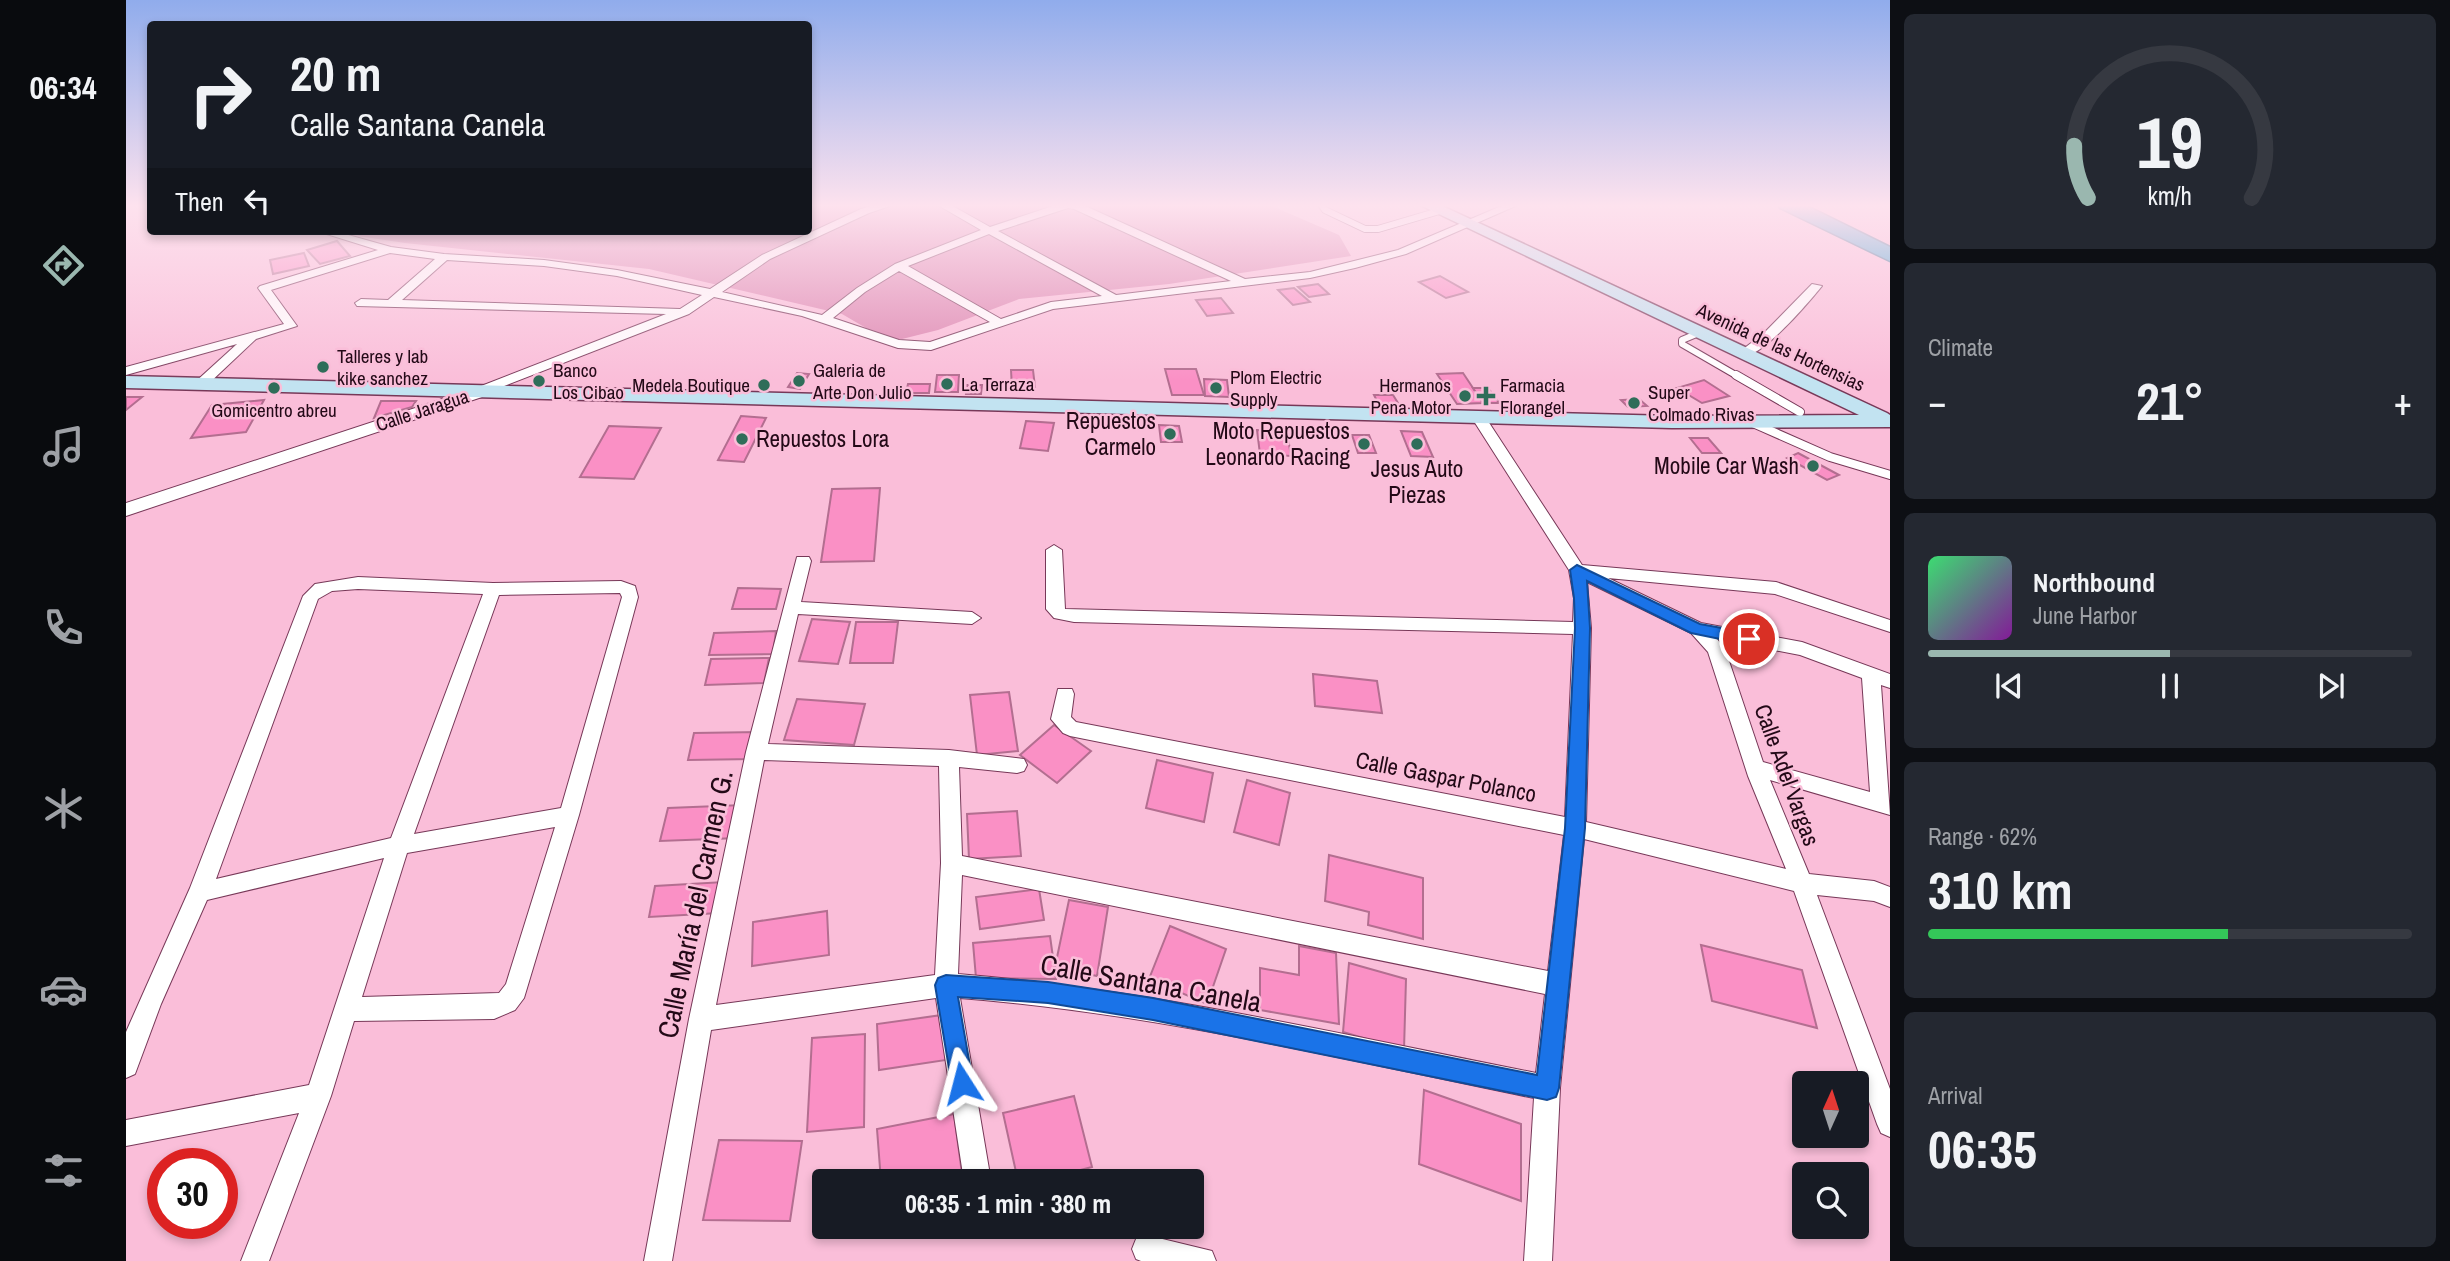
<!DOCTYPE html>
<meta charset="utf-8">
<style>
body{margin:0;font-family:"Archivo Narrow",sans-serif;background:#242831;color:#f1f3f6;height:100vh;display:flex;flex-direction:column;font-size:26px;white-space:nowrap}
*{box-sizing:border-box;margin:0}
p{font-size:23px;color:#9ea1a6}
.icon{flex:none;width:38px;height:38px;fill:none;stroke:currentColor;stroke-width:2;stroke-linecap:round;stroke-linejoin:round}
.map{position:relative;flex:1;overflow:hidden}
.side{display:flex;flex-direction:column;gap:14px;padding:14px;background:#0d0f14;width:560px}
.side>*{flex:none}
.banner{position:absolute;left:21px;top:21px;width:665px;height:214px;border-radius:7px;box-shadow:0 4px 10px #0003;background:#171b24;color:#f1f3f6;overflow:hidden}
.needle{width:46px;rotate:3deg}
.tools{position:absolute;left:1666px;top:1071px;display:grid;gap:14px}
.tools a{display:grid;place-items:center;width:77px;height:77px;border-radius:7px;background:#171b24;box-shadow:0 4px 10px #0003;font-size:35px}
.speed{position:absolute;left:21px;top:1148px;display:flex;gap:14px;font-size:35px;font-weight:700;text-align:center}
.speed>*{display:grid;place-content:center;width:91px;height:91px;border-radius:50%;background:#171b24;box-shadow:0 4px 10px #0003;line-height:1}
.speed .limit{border:10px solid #d22;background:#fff;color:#111}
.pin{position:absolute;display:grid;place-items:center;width:60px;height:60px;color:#fff;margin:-30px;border:4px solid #fff;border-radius:50%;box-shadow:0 2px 7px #0007}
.me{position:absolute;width:77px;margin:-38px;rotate:351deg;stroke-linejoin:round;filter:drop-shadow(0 0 5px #0008)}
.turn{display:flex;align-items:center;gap:24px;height:147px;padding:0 28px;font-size:32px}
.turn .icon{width:91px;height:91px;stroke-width:2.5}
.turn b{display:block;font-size:49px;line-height:60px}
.then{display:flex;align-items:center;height:66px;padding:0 28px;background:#0003;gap:14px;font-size:26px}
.big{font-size:52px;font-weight:800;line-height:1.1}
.side .widget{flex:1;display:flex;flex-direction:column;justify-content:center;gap:10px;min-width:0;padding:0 24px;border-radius:10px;background:#242831}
.side .dial{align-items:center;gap:0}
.dial svg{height:182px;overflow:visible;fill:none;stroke:#363941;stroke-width:7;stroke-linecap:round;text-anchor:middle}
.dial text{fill:#f1f3f6;stroke:none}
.song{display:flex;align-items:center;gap:21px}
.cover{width:84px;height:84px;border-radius:10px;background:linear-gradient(135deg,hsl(140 70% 55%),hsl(290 70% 35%))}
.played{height:7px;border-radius:4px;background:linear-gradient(90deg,#9ab7af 50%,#363941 50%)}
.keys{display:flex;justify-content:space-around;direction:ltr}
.heat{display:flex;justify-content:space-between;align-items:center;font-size:38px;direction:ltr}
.charge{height:10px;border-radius:5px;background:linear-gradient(90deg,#34c759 62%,#363941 0)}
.trip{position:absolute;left:686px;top:1169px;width:392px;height:70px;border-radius:7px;background:#171b24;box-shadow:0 4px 10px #0003;font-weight:800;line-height:70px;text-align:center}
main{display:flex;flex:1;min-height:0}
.tabs{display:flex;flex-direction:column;width:126px;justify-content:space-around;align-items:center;background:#090b0e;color:#9ea1a6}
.tabs .icon{width:49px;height:49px}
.tabs .current{color:#9ab7af}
.tabs b{font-size:32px;color:#f1f3f6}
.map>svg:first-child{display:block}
.green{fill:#dd87b1}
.building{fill:#fa90c5;stroke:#b36e90;stroke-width:2}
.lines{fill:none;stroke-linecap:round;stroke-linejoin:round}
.service-far1-casing{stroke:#773858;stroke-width:8}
.service-casing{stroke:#773858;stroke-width:10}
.minor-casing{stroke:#773858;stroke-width:2}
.tertiary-casing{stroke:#773858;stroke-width:2}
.secondary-casing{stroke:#773858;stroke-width:3}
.motorway-casing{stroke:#2d6d90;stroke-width:3}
.service-far1{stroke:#fff;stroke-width:6}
.service{stroke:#fff;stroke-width:8}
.minor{fill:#fff;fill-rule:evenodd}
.tertiary{fill:#fff;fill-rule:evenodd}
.secondary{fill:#c2e3f1;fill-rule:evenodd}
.motorway{fill:#33a3d1;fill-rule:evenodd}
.route{fill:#1a73e8;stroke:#114b97;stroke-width:2}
.poi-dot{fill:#2f6d59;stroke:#fabed9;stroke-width:2.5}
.labels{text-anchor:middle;stroke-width:5;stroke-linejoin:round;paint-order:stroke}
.far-street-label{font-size:19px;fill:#230917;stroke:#fabed9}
.far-poi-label{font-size:19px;fill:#230917;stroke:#fabed9;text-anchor:start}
.poi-label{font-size:23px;fill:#230917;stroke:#fabed9;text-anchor:end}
.street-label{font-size:23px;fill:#230917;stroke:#fabed9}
.near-street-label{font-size:28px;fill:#230917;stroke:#fabed9}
</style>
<main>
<nav class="tabs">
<b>06:34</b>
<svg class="icon current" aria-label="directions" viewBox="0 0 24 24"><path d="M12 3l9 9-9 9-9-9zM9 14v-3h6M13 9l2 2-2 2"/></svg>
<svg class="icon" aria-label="music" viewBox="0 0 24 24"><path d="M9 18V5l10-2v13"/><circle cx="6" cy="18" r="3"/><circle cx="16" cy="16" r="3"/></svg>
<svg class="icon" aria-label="phone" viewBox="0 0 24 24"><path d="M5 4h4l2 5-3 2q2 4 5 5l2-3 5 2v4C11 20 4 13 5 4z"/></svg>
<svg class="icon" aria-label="climate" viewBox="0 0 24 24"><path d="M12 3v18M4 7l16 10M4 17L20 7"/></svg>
<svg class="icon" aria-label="car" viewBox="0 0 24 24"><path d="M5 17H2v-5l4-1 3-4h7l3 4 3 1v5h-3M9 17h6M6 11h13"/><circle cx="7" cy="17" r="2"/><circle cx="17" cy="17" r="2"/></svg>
<svg class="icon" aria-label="filters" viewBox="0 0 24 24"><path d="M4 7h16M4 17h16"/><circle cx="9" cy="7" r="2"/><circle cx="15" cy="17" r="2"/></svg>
</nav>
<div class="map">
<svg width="1764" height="1261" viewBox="0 0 1764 1261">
<rect width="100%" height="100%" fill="#fabed9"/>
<!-- green -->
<polygon class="green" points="683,204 1141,204 1213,235 1225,256 1043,284 893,299 812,330 764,342 716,314 523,269 279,243 232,236 245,231 682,231"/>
<!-- building -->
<g class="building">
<polygon points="211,241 224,256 194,264 181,250"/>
<polygon points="178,253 183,266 147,274 144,260"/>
<polygon points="1314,276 1342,292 1320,298 1293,282"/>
<polygon points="1192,284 1203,294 1183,297 1172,287"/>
<polygon points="1168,288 1184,302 1167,305 1152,290"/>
<polygon points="1095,298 1107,313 1081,316 1070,300"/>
<polygon points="1039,369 1070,369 1078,395 1046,395"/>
<polygon points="885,370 907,370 909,387 886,388"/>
<polygon points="671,373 683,374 674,389 662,387"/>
<polygon points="1337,373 1357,403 1331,404 1311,374"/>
<polygon points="811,375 833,375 832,392 809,392"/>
<polygon points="1078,379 1101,380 1103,397 1079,396"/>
<polygon points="1578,380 1603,396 1576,403 1551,388"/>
<polygon points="782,384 804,384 803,393 780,393"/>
<polygon points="841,385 856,385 855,394 840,394"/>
<polygon points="1347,388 1362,388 1373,403 1357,403"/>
<polygon points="1248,395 1267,395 1272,403 1252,403"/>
<polygon points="0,397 16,397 0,410"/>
<polygon points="1513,399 1521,406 1502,407 1495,400"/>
<polygon points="138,400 120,432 65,438 86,405"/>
<polygon points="255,401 290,401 286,407 248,418"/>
<polygon points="615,416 640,418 618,462 592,460"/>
<polygon points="900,421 928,423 922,451 894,448"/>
<polygon points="1033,425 1053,426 1056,442 1035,442"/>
<polygon points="483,426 535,428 508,479 454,477"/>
<polygon points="1131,430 1161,432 1165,456 1134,454"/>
<polygon points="1275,431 1296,432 1307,457 1285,456"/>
<polygon points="1226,435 1243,435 1250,453 1232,453"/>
<polygon points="1564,438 1582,438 1595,453 1576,453"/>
<polygon points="1672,453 1713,475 1701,480 1661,458"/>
<polygon points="754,488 748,561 695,562 706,489"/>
<polygon points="612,588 655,589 650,609 606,609"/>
<polygon points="686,619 724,622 712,664 673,661"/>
<polygon points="730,622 772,622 767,663 724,663"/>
<polygon points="650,631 647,654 583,655 588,633"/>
<polygon points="643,658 638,683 579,685 585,659"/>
<polygon points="1187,674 1251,681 1256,713 1189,706"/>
<polygon points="883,692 892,751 851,755 844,695"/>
<polygon points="671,699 739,704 728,745 658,740"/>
<polygon points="928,725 965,751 931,783 894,755"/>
<polygon points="633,732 628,759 562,760 568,733"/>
<polygon points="1031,760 1087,773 1078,822 1020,808"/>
<polygon points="1121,780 1164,793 1153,845 1108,832"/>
<polygon points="617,805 612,838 534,841 542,808"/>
<polygon points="891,811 895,856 843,859 841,814"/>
<polygon points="1203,855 1297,878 1297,939 1242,925 1243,912 1199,901"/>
<polygon points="598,882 593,913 523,917 529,886"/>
<polygon points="913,889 918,920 854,929 850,897"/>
<polygon points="943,900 982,907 971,976 929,967"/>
<polygon points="701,911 703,955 626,966 627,922"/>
<polygon points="1044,926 1100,949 1081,1004 1023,979"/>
<polygon points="924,936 930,979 850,978 847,943"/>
<polygon points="1575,945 1676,970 1691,1028 1586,1001"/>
<polygon points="1173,946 1210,953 1213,1024 1134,1010 1134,968 1173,975"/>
<polygon points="1223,963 1280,979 1278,1050 1217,1032"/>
<polygon points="816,1015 820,1060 753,1070 751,1024"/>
<polygon points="739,1034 738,1127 681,1132 686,1038"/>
<polygon points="1298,1090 1395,1124 1395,1201 1293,1164"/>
<polygon points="948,1096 966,1167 912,1181 892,1181 877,1113"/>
<polygon points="828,1114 837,1181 755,1181 751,1129"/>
<polygon points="593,1140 676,1141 664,1221 577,1220"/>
</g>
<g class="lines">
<defs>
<g id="service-far1">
<polyline points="1195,204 1199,210 1239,229 1252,229 1313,211"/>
<polyline points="1575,332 1556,340 1556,344 1613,377"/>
</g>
<g id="service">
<polyline points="1610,375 1674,412"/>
<polyline points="1627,423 1704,457 1764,475"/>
</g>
<g id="minor">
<path d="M752,204H770L743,213L644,259L596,292L696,315L731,288L769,264L855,230L810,204H823L864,227L933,204H955L1119,279L1184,272L1272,250L1380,204H1394L1280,254L1229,268L1184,278L927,309L805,350L772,348L676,316L588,297L563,314L350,397L345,396V390L540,314L231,306L229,303L235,299L262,300L309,259L264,253L145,290L171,326L130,339L79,387L74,388L67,384L111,344L0,375V367L158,324L132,288L134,286L252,250L191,231H208L265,247L318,254L418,260L491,270L584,289L636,255L735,209ZM942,208L948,209L1105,281L990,295L872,231ZM863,234L976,296L925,302L875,319L782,266ZM321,260L418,266L491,276L576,295L554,309L276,300ZM773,271L864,322L804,342L773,340L707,318L739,292Z"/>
<path d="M1686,284L1696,286C1683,302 1635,359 1616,356V350L1638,333Z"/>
<path d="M1351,411L1358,415L1456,565L1650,582L1764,620V632L1649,594L1482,578L1575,623L1676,642L1764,674V688L1755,685L1764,815L1644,780L1683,874L1748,881L1764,887V907L1748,901L1691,895L1764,1089V1137L1755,1133L1751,1124L1668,891L1458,839L1434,1088L1426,1261H1398L1408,1098C1217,1059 1028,1013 834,998L865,1181H838L810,998L585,1030L546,1261H518L563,1019L620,752L671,557H683L685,561L675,602L846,612L855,618L846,624L672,614L642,744L823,750L898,759L901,765L898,771L891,773L833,767L836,856L1422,971L1438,835L944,736L937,733L925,719L932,689H946L948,694L945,717L950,722L1439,817L1447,634L948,622L928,618L920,609V550L928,545L936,550L939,609L1447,622L1448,598L1443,570L1344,415ZM1461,582L1565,633L1582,652L1622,776L1660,869L1460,822L1465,628ZM1591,639L1674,655L1736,678L1744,792L1637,762L1599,649ZM638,760L813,766L815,863L809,975L590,1005ZM836,875L1419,994L1410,1073C1218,1035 1027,990 832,974Z"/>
<path d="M232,577L367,583L495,581L509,586L512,597L453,815L398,998L389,1010L368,1019L228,1021L205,1096L143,1261H115L173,1113L0,1146V1120L183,1085L258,858L81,900L35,1004L9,1074L0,1078V1032L64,888L177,596L189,584ZM232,589L357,594L265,838L90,879L192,599L206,591ZM494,593L496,597L435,808L288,834L373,595ZM429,827L380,984L373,993L236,997L281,853Z"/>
<polygon points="1020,1235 1086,1251 1090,1261 1015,1261 1010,1259 1006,1249 1010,1239"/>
</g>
<polygon id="tertiary" points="350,388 356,389 359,393 356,397 0,516 0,503"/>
<polygon id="secondary" points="1292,204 1312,204 1761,413 1764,415 1764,427 1546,428 0,388 0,376 1546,416 1733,415"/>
<polygon id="motorway" points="1652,204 1677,204 1764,247 1764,261 1654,208"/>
</defs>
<!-- service-far1 casing -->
<use href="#service-far1" class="service-far1-casing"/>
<!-- service casing -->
<use href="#service" class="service-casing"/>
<!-- minor casing -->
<use href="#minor" class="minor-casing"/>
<!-- tertiary casing -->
<use href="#tertiary" class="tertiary-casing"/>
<!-- secondary casing -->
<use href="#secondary" class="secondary-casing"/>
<!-- motorway casing -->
<use href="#motorway" class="motorway-casing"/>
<!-- service-far1 -->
<use href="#service-far1" class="service-far1"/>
<!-- service -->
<use href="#service" class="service"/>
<!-- minor -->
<use href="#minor" class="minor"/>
<!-- tertiary -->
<use href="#tertiary" class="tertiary"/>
<!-- secondary -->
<use href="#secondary" class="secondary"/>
<!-- motorway -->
<use href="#motorway" class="motorway"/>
</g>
<!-- sky -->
<linearGradient id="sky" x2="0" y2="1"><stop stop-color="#90acec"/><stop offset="0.54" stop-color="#fde2ee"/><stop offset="1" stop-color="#fde2ee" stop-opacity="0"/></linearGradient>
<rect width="1764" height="381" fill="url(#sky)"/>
<!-- route -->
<polygon class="route" points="1451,565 1574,624 1623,633 1631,639 1623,645 1565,633 1461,581 1464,628 1459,828 1433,1088 1430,1097 1421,1100 1027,1020 922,1003 832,997 847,1083 844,1092 836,1095 827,1092 809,985 812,978 820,975 922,982 1027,998 1411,1075 1439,828 1449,628 1448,598 1444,570"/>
<!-- markers -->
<g class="poi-dot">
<circle cx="197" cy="367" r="7"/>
<circle cx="413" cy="381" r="7"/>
<circle cx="673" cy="381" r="7"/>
<circle cx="821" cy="384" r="7"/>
<circle cx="638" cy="385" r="7"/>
<circle cx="148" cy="388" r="7"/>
<circle cx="1090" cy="388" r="7"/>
<circle cx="1339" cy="396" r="7"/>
<path d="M1356.5 385.5h7v7h7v7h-7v7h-7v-7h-7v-7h7z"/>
<circle cx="1508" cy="403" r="7"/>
<circle cx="1044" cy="434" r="7"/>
<circle cx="616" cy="439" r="7"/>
<circle cx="1238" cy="444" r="7"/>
<circle cx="1291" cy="444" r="7"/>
<circle cx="1687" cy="466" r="7"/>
</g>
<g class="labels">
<!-- far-street labels -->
<g class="far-street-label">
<text transform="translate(1655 347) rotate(25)" y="7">Avenida de las Hortensias</text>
<text transform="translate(296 410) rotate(-18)" y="7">Calle Jaragua</text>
</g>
<!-- far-poi labels -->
<g class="far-poi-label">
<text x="211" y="363">Talleres y lab<tspan x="211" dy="22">kike sanchez</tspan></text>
<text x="427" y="377">Banco<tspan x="427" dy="22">Los Cibao</tspan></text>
<text x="687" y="377">Galeria de<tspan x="687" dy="22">Arte Don Julio</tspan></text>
<text x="1104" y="384">Plom Electric<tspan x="1104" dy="22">Supply</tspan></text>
<text x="835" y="391">La Terraza</text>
<text x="624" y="392" text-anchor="end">Medela Boutique</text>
<text x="1325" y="392" text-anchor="end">Hermanos<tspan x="1325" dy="22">Pena Motor</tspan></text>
<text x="1374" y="392">Farmacia<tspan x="1374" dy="22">Florangel</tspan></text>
<text x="1522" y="399">Super<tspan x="1522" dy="22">Colmado Rivas</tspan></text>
<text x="148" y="417" text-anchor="middle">Gomicentro abreu</text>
</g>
<!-- poi labels -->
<g class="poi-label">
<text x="1030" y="429">Repuestos<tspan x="1030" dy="26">Carmelo</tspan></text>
<text x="1224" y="439">Moto Repuestos<tspan x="1224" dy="26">Leonardo Racing</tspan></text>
<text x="630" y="447" text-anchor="start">Repuestos Lora</text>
<text x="1673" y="474">Mobile Car Wash</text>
<text x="1291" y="477" text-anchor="middle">Jesus Auto<tspan x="1291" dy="26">Piezas</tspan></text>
</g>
<!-- street labels -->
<g class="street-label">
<text transform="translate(1661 775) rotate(70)" y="8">Calle Adel Vargas</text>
<text transform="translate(1320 777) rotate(11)" y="8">Calle Gaspar Polanco</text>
</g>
<!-- near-street labels -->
<g class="near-street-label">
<text transform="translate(569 904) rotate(-78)" y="10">Calle María del Carmen G.</text>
<text transform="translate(1025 983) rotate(10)" y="10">Calle Santana Canela</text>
</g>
</g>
</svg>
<div class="tools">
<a><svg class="needle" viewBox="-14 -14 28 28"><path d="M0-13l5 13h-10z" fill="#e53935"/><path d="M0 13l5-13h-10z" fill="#9ea1a6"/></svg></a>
<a><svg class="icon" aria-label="search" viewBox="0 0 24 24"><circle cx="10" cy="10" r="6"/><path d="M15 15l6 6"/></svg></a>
</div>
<div class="speed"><div class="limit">30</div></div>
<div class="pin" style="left:1623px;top:639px;background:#d93025"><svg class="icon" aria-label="arrive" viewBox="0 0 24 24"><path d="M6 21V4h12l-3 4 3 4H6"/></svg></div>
<svg class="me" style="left:836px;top:1083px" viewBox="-20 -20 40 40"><path d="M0-17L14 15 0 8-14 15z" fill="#1a73e8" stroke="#fff" stroke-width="4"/></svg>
<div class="trip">06:35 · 1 min · 380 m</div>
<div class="banner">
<div class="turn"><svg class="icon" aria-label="right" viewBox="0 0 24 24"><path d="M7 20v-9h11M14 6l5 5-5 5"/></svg><div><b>20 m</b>Calle Santana Canela</div></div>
<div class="then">Then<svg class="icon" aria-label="left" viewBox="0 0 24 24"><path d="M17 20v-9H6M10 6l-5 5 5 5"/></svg></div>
</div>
</div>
<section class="side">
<div class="widget dial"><svg viewBox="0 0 100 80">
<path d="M14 69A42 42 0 1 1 86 69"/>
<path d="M14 69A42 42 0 0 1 8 46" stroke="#9ab7af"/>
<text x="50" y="56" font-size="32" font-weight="700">19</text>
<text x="50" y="72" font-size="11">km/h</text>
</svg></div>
<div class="widget"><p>Climate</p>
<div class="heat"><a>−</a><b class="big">21°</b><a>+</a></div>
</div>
<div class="widget">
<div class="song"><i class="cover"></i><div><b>Northbound</b><p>June Harbor</p></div></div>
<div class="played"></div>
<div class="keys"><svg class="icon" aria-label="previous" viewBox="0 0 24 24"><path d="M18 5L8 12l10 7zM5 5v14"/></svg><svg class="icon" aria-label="pause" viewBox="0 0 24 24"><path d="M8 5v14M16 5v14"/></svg><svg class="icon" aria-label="next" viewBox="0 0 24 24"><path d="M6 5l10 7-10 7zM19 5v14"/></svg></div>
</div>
<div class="widget"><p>Range · 62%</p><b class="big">310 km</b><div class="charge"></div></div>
<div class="widget"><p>Arrival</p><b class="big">06:35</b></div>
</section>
</main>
